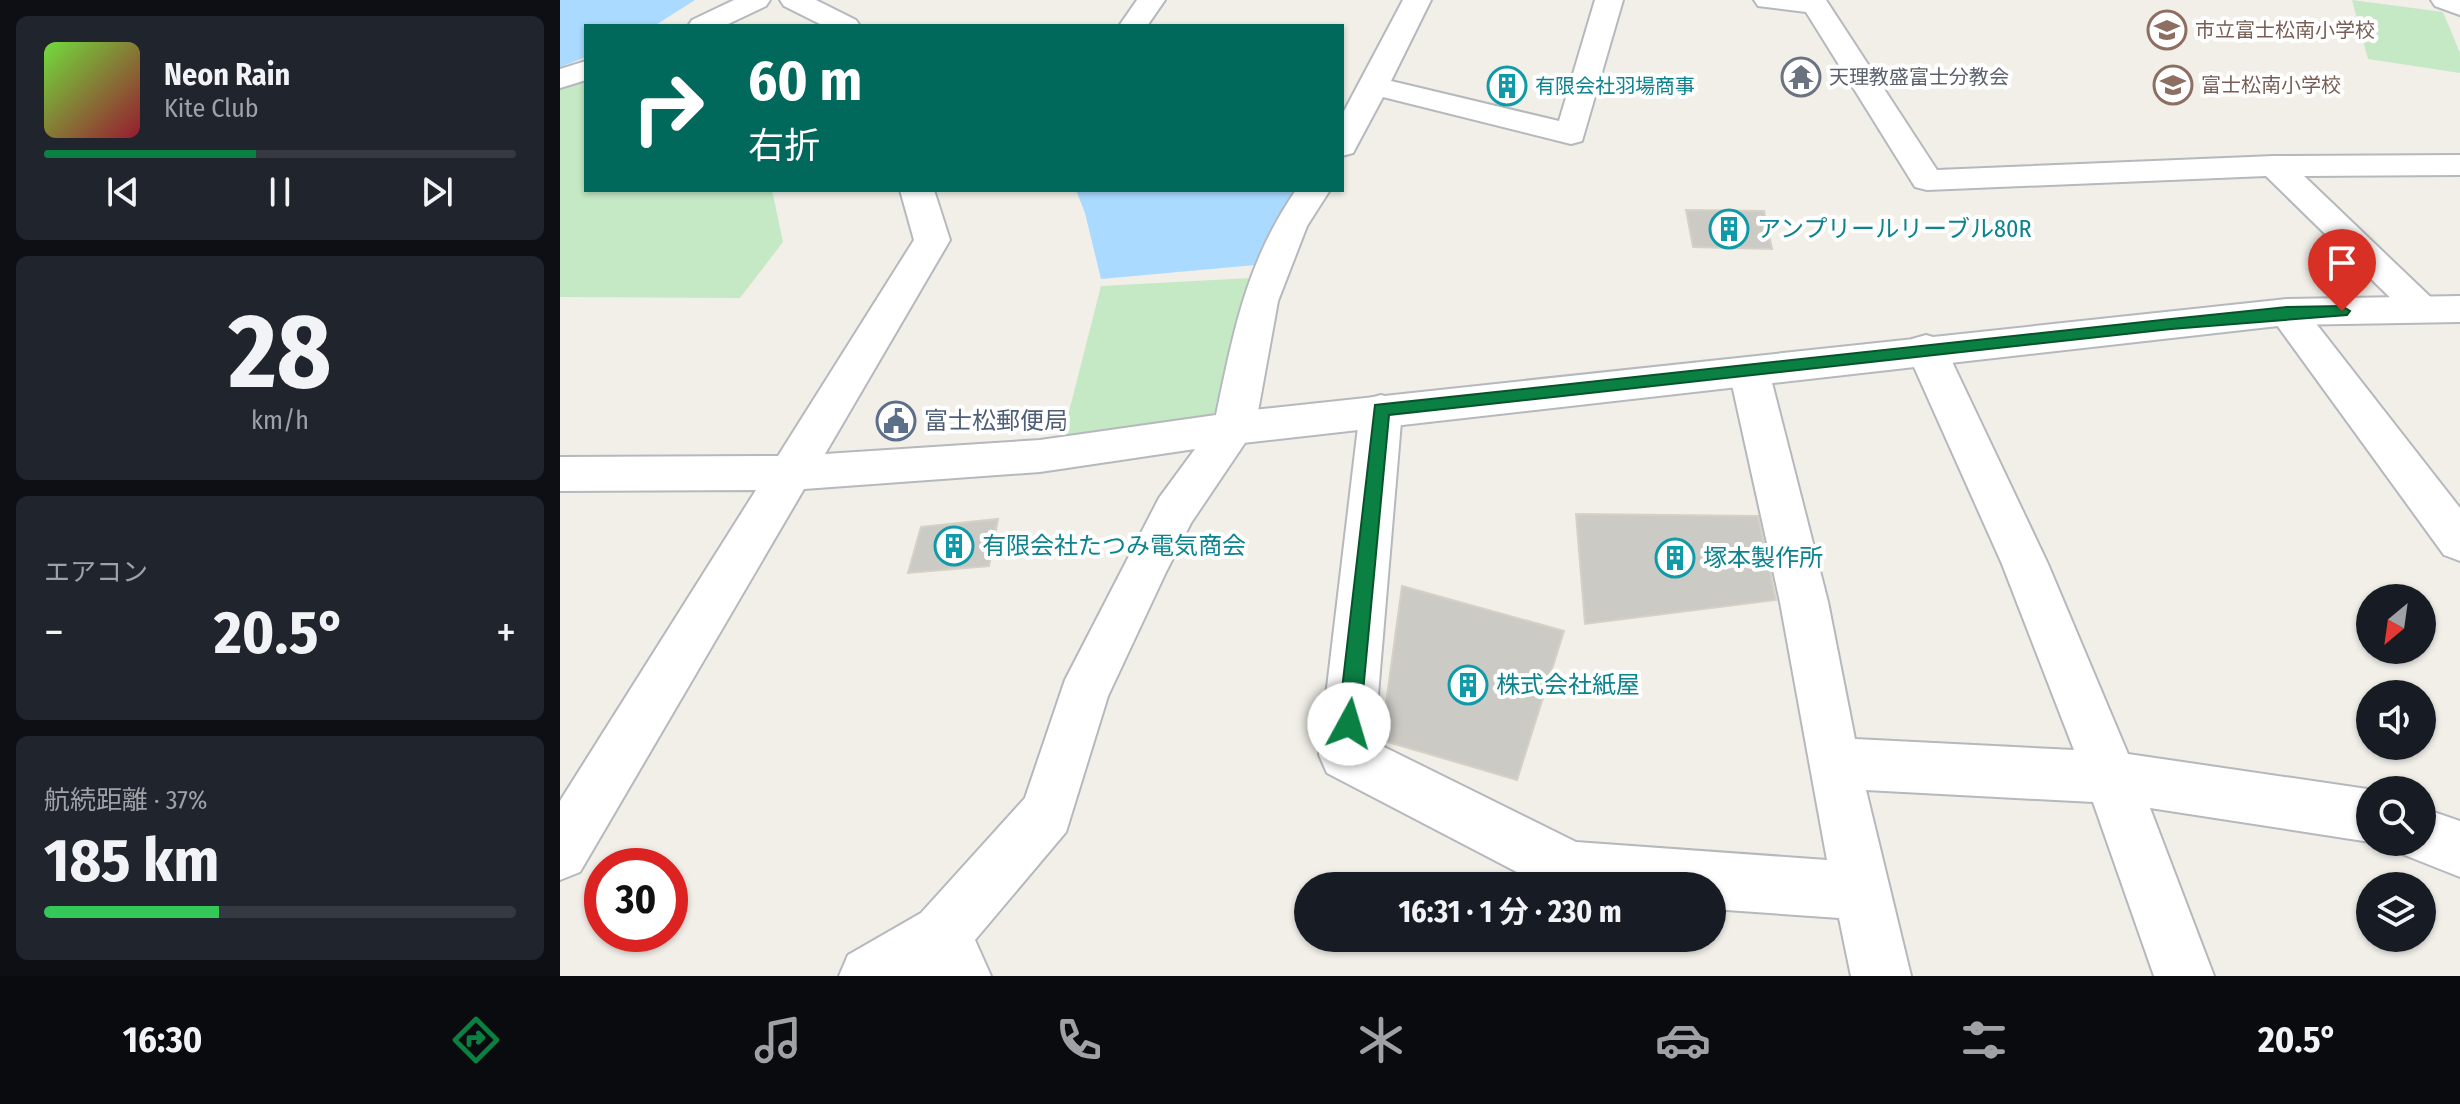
<!DOCTYPE html>
<html lang="ja">
<meta charset="utf-8">
<style>
body{margin:0;font-family:"Fira Sans Condensed","Noto Sans JP",sans-serif;background:#20242c;color:#f1f3f6;height:100vh;display:flex;flex-direction:column;font-size:30px;white-space:nowrap}
*{box-sizing:border-box;margin:0}
p{font-size:26px;color:#9ea1a6}
.icon{flex:none;width:44px;height:44px;fill:none;stroke:currentColor;stroke-width:2;stroke-linecap:round;stroke-linejoin:round}
.map{position:relative;flex:1;overflow:hidden}
.sheet{display:flex;flex-direction:column;gap:16px;padding:16px;background:#0d0f14;width:560px}
.sheet>*{flex:none}
.top-card{position:absolute;left:24px;top:24px;width:760px;height:168px;border-radius:0px;box-shadow:0 2px 6px #0004;background:#00695c;color:#fff;overflow:hidden}
.needle{width:52px;rotate:209deg}
.fabs{position:absolute;left:1796px;top:584px;display:grid;gap:16px}
.fabs a{display:grid;place-items:center;width:80px;height:80px;border-radius:50%;background:#171b24;box-shadow:0 2px 6px #0004;font-size:40px}
.speed{position:absolute;left:24px;top:848px;display:flex;gap:16px;font-size:40px;font-weight:700;text-align:center}
.speed>*{display:grid;place-content:center;width:104px;height:104px;border-radius:50%;background:#171b24;box-shadow:0 2px 6px #0004;line-height:1}
.speed .limit{border:12px solid #d22;background:#fff;color:#111}
.pin{position:absolute;display:grid;place-items:center;width:68px;height:68px;color:#fff;margin:-82px -34px;border-radius:50% 50% 50% 0;rotate:-45deg;box-shadow:0 0 8px #0007}
.pin .icon{rotate:45deg}
.me{position:absolute;width:88px;margin:-44px;rotate:6deg;stroke-linejoin:round;filter:drop-shadow(0 0 6px #0008)}
.turn{display:flex;align-items:center;gap:28px;height:168px;padding:0 32px;font-size:36px}
.turn .icon{width:104px;height:104px;stroke-width:2.5}
.turn b{display:block;font-size:56px;line-height:68px}
.big{font-size:60px;font-weight:700;line-height:1.1}
.sheet .widget{flex:1;display:flex;flex-direction:column;justify-content:center;gap:12px;min-width:0;padding:0 28px;border-radius:12px;background:#20242c}
.sheet .dial{align-items:center;gap:0}
.dial b{font-size:104px;line-height:1}
.song{display:flex;align-items:center;gap:24px}
.cover{width:96px;height:96px;border-radius:12px;background:linear-gradient(135deg,hsl(100 70% 55%),hsl(350 70% 35%))}
.played{height:8px;border-radius:4px;background:linear-gradient(90deg,#0b8043 45%,#363941 45%)}
.keys{display:flex;justify-content:space-around;direction:ltr}
.heat{display:flex;justify-content:space-between;align-items:center;font-size:44px;direction:ltr}
.charge{height:12px;border-radius:6px;background:linear-gradient(90deg,#34c759 37%,#363941 0)}
.trip{position:absolute;left:734px;top:872px;width:432px;height:80px;border-radius:40px;background:#171b24;box-shadow:0 2px 6px #0004;font-weight:700;line-height:80px;text-align:center}
.tabs{display:flex;height:128px;justify-content:space-around;align-items:center;background:#090b0e;color:#9ea1a6}
.tabs .icon{width:56px;height:56px}
.tabs .active{color:#0b8043}
.tabs b{font-size:36px;color:#f1f3f6}
main{display:flex;flex:1;min-height:0}
.map>svg:first-child{display:block}
.green{fill:#c5e8c5}
.water{fill:#aadaff}
.building{fill:#cccac5;stroke:#d6d1c6;stroke-width:2}
.lines{fill:none;stroke-linecap:round;stroke-linejoin:round}
.minor-casing{stroke:#b5b8bc;stroke-width:4}
.tertiary-casing{stroke:#b5b8bc;stroke-width:4}
.minor{fill:#fff;fill-rule:evenodd}
.tertiary{fill:#fff;fill-rule:evenodd}
.route{fill:#0b8043;stroke:#07532c;stroke-width:2}
.labels{text-anchor:middle;stroke-width:8;stroke-linejoin:round;paint-order:stroke}
.far-education-label{font-size:20px;fill:#785e54;stroke:#fff;text-anchor:start}
.far-worship-label{font-size:20px;fill:#5b616d;stroke:#fff;text-anchor:start}
.far-culture-label{font-size:20px;fill:#0d838f;stroke:#fff;text-anchor:start}
.culture-label{font-size:24px;fill:#0d838f;stroke:#fff;text-anchor:start}
.service-label{font-size:24px;fill:#4e5e75;stroke:#fff;text-anchor:start}
</style>
<main>
<section class="sheet">
<div class="widget">
<div class="song"><i class="cover"></i><div><b>Neon Rain</b><p>Kite Club</p></div></div>
<div class="played"></div>
<div class="keys"><svg class="icon" aria-label="previous" viewBox="0 0 24 24"><path d="M18 5L8 12l10 7zM5 5v14"/></svg><svg class="icon" aria-label="pause" viewBox="0 0 24 24"><path d="M8 5v14M16 5v14"/></svg><svg class="icon" aria-label="next" viewBox="0 0 24 24"><path d="M6 5l10 7-10 7zM19 5v14"/></svg></div>
</div>
<div class="widget dial"><b>28</b><p>km/h</p></div>
<div class="widget"><p>エアコン</p>
<div class="heat"><a>−</a><b class="big">20.5°</b><a>+</a></div>
</div>
<div class="widget"><p>航続距離 · 37%</p><b class="big">185 km</b><div class="charge"></div></div>
</section>
<div class="map">
<svg width="1900" height="976" viewBox="0 0 1900 976">
<rect width="100%" height="100%" fill="#f1efe8"/>
<!-- green -->
<g class="green">
<polygon points="1792,0 1883,12 1900,53 1900,73 1808,59"/>
<polygon points="26,74 26,190 212,190 223,242 180,298 0,297 0,83"/>
<polygon points="691,278 680,306 663,420 502,439 541,286"/>
</g>
<!-- water -->
<g class="water">
<polygon points="0,0 135,0 94,26 26,26 26,57 0,67"/>
<polygon points="516,190 735,190 695,265 541,279 525,213"/>
</g>
<!-- building -->
<g class="building">
<polygon points="1126,210 1204,211 1212,249 1133,247"/>
<polygon points="1016,514 1198,516 1216,600 1025,624"/>
<polygon points="438,519 429,566 348,573 361,527"/>
<polygon points="842,586 1004,631 957,780 821,740"/>
</g>
<g class="lines">
<defs>
<g id="minor">
<polygon points="174,0 210,0 206,6 164,26 128,26 132,20"/>
<polygon points="220,0 256,0 296,20 300,26 264,26 224,6"/>
<polygon points="577,0 605,0 587,26 559,26"/>
<polygon points="843,0 871,0 831,81 999,121 1035,0 1063,0 1022,141 1011,144 823,97 793,153 782,156 782,115"/>
<polygon points="1194,0 1266,0 1377,170 1714,156 1900,155 1900,175 1744,176 1883,309 1877,318 1864,322 1851,318 1706,176 1367,190 1355,187 1246,12 1198,6"/>
<polygon points="1871,0 1900,0 1900,15 1875,6"/>
<polygon points="26,61 26,80 0,88 0,69"/>
<path d="M340,190H374L390,240L265,454L480,440L656,415C674,330 686,263 736,190H770L747,226L718,301L695,428L631,523L606,572L548,696L506,832L415,940L431,976H279L288,955L361,913L465,798L505,680L599,498L635,449L480,472L244,489L20,872L0,880V801L196,490L0,491V457L218,456L354,240Z"/>
<polygon points="1727,299 1740,303 1900,508 1900,561 1884,555 1714,321 1708,312 1714,303"/>
<polygon points="1366,335 1380,339 1386,349 1488,564 1568,754 1814,790 1810,790 1810,842 1590,808 1654,976 1594,976 1533,802 1306,790 1351,976 1291,976 1279,918 1152,909 1152,886 984,886 767,773 759,755 800,410 806,399 821,395 836,399 842,410 814,742 1016,842 1267,860 1220,602 1169,371 1175,361 1189,357 1203,361 1209,371 1268,602 1295,739 1514,750 1442,564 1346,349 1352,339"/>
<polygon points="1862,808 1900,821 1900,877 1842,854 1837,842 1862,842"/>
</g>
<polygon id="tertiary" points="1900,296 1900,322 1727,325 674,444 659,439 653,428 659,417 674,412 1727,299"/>
</defs>
<!-- minor casing -->
<use href="#minor" class="minor-casing"/>
<!-- tertiary casing -->
<use href="#tertiary" class="tertiary-casing"/>
<!-- minor -->
<use href="#minor" class="minor"/>
<!-- tertiary -->
<use href="#tertiary" class="tertiary"/>
</g>
<!-- route -->
<polygon class="route" points="1782,306 1790,311 1787,315 1611,329 829,415 800,724 796,731 789,734 781,731 778,724 815,405 1611,319 1727,307"/>
<!-- icons -->
<defs>
<symbol id="school-ring" viewBox="-11 -11 22 22"><circle r="9.5" fill="#fff" stroke="#8d6e63" stroke-width="1.5"/><path d="M0-5L7-2L0 1L-7-2ZM-4 1L0 2.5L4 1V4Q0 6-4 4Z" fill="#8d6e63"/></symbol>
<symbol id="temple-ring" viewBox="-11 -11 22 22"><circle r="9.5" fill="#fff" stroke="#6b7280" stroke-width="1.5"/><path d="M0-6L5-2H3V0L6.5 2.5H4V6H1.5V3h-3V6H-4V2.5H-6.5L-3 0V-2H-5Z" fill="#6b7280"/></symbol>
<symbol id="building-ring" viewBox="-11 -11 22 22"><circle r="9.5" fill="#fff" stroke="#0f9aa8" stroke-width="1.5"/><path d="M-4-6H4V6H1V3H-1V6H-4ZM-2.5-4.3h1.7v1.8h-1.7ZM.8-4.3h1.7v1.8H.8ZM-2.5-1h1.7V.8h-1.7ZM.8-1h1.7V.8H.8Z" fill="#0f9aa8"/></symbol>
<symbol id="civic-ring" viewBox="-11 -11 22 22"><circle r="9.5" fill="#fff" stroke="#5c6f8a" stroke-width="1.5"/><path d="M-.6-6.5H3V-4.5H.6V-3L4-1V1h2V6H-6V1h2V-1L-.6-3ZM-1.2 2.5V6h2.4V2.5Z" fill="#5c6f8a"/></symbol>
</defs>
<g fill-rule="evenodd">
<use href="#school-ring" x="1585" y="8" width="44" height="44"/>
<use href="#temple-ring" x="1219" y="55" width="44" height="44"/>
<use href="#school-ring" x="1591" y="63" width="44" height="44"/>
<use href="#building-ring" x="925" y="64" width="44" height="44"/>
<use href="#building-ring" x="1147" y="207" width="44" height="44"/>
<use href="#civic-ring" x="314" y="399" width="44" height="44"/>
<use href="#building-ring" x="372" y="524" width="44" height="44"/>
<use href="#building-ring" x="1093" y="536" width="44" height="44"/>
<use href="#building-ring" x="886" y="663" width="44" height="44"/>
</g>
<g class="labels">
<!-- far-education labels -->
<g class="far-education-label">
<text x="1635" y="37">市立富士松南小学校</text>
<text x="1641" y="92">富士松南小学校</text>
</g>
<!-- far-worship labels -->
<g class="far-worship-label">
<text x="1269" y="84">天理教盛富士分教会</text>
</g>
<!-- far-culture labels -->
<g class="far-culture-label">
<text x="975" y="93">有限会社羽場商事</text>
</g>
<!-- culture labels -->
<g class="culture-label">
<text x="1197" y="237">アンプリールリーブル80R</text>
<text x="422" y="554">有限会社たつみ電気商会</text>
<text x="1143" y="566">塚本製作所</text>
<text x="936" y="693">株式会社紙屋</text>
</g>
<!-- service labels -->
<g class="service-label">
<text x="364" y="429">富士松郵便局</text>
</g>
</g>
</svg>
<div class="fabs">
<a><svg class="needle" viewBox="-14 -14 28 28"><path d="M0-13l5 13h-10z" fill="#e53935"/><path d="M0 13l5-13h-10z" fill="#9ea1a6"/></svg></a>
<a><svg class="icon" aria-label="sound" viewBox="0 0 24 24"><path d="M4 9h4l5-4v14l-5-4H4zM17 9q2 3 0 6"/></svg></a>
<a><svg class="icon" aria-label="search" viewBox="0 0 24 24"><circle cx="10" cy="10" r="6"/><path d="M15 15l6 6"/></svg></a>
<a><svg class="icon" aria-label="layers" viewBox="0 0 24 24"><path d="M12 4l9 5-9 5-9-5zM3 14l9 5 9-5"/></svg></a>
</div>
<div class="speed"><div class="limit">30</div></div>
<div class="pin" style="left:1782px;top:311px;background:#d93025"><svg class="icon" aria-label="arrive" viewBox="0 0 24 24"><path d="M6 21V4h12l-3 4 3 4H6"/></svg></div>
<svg class="me" style="left:789px;top:724px" viewBox="-20 -20 40 40"><circle r="19" fill="#fff"/><path d="M0-13L10 11 0 6-10 11z" fill="#0b8043"/></svg>
<div class="trip">16:31 · 1 分 · 230 m</div>
<div class="top-card">
<div class="turn"><svg class="icon" aria-label="right" viewBox="0 0 24 24"><path d="M7 20v-9h11M14 6l5 5-5 5"/></svg><div><b>60 m</b>右折</div></div>
</div>
</div>
</main>
<nav class="tabs">
<b>16:30</b>
<svg class="icon active" aria-label="directions" viewBox="0 0 24 24"><path d="M12 3l9 9-9 9-9-9zM9 14v-3h6M13 9l2 2-2 2"/></svg>
<svg class="icon" aria-label="music" viewBox="0 0 24 24"><path d="M9 18V5l10-2v13"/><circle cx="6" cy="18" r="3"/><circle cx="16" cy="16" r="3"/></svg>
<svg class="icon" aria-label="phone" viewBox="0 0 24 24"><path d="M5 4h4l2 5-3 2q2 4 5 5l2-3 5 2v4C11 20 4 13 5 4z"/></svg>
<svg class="icon" aria-label="climate" viewBox="0 0 24 24"><path d="M12 3v18M4 7l16 10M4 17L20 7"/></svg>
<svg class="icon" aria-label="car" viewBox="0 0 24 24"><path d="M5 17H2v-5l4-1 3-4h7l3 4 3 1v5h-3M9 17h6M6 11h13"/><circle cx="7" cy="17" r="2"/><circle cx="17" cy="17" r="2"/></svg>
<svg class="icon" aria-label="filters" viewBox="0 0 24 24"><path d="M4 7h16M4 17h16"/><circle cx="9" cy="7" r="2"/><circle cx="15" cy="17" r="2"/></svg>
<b>20.5°</b>
</nav>
